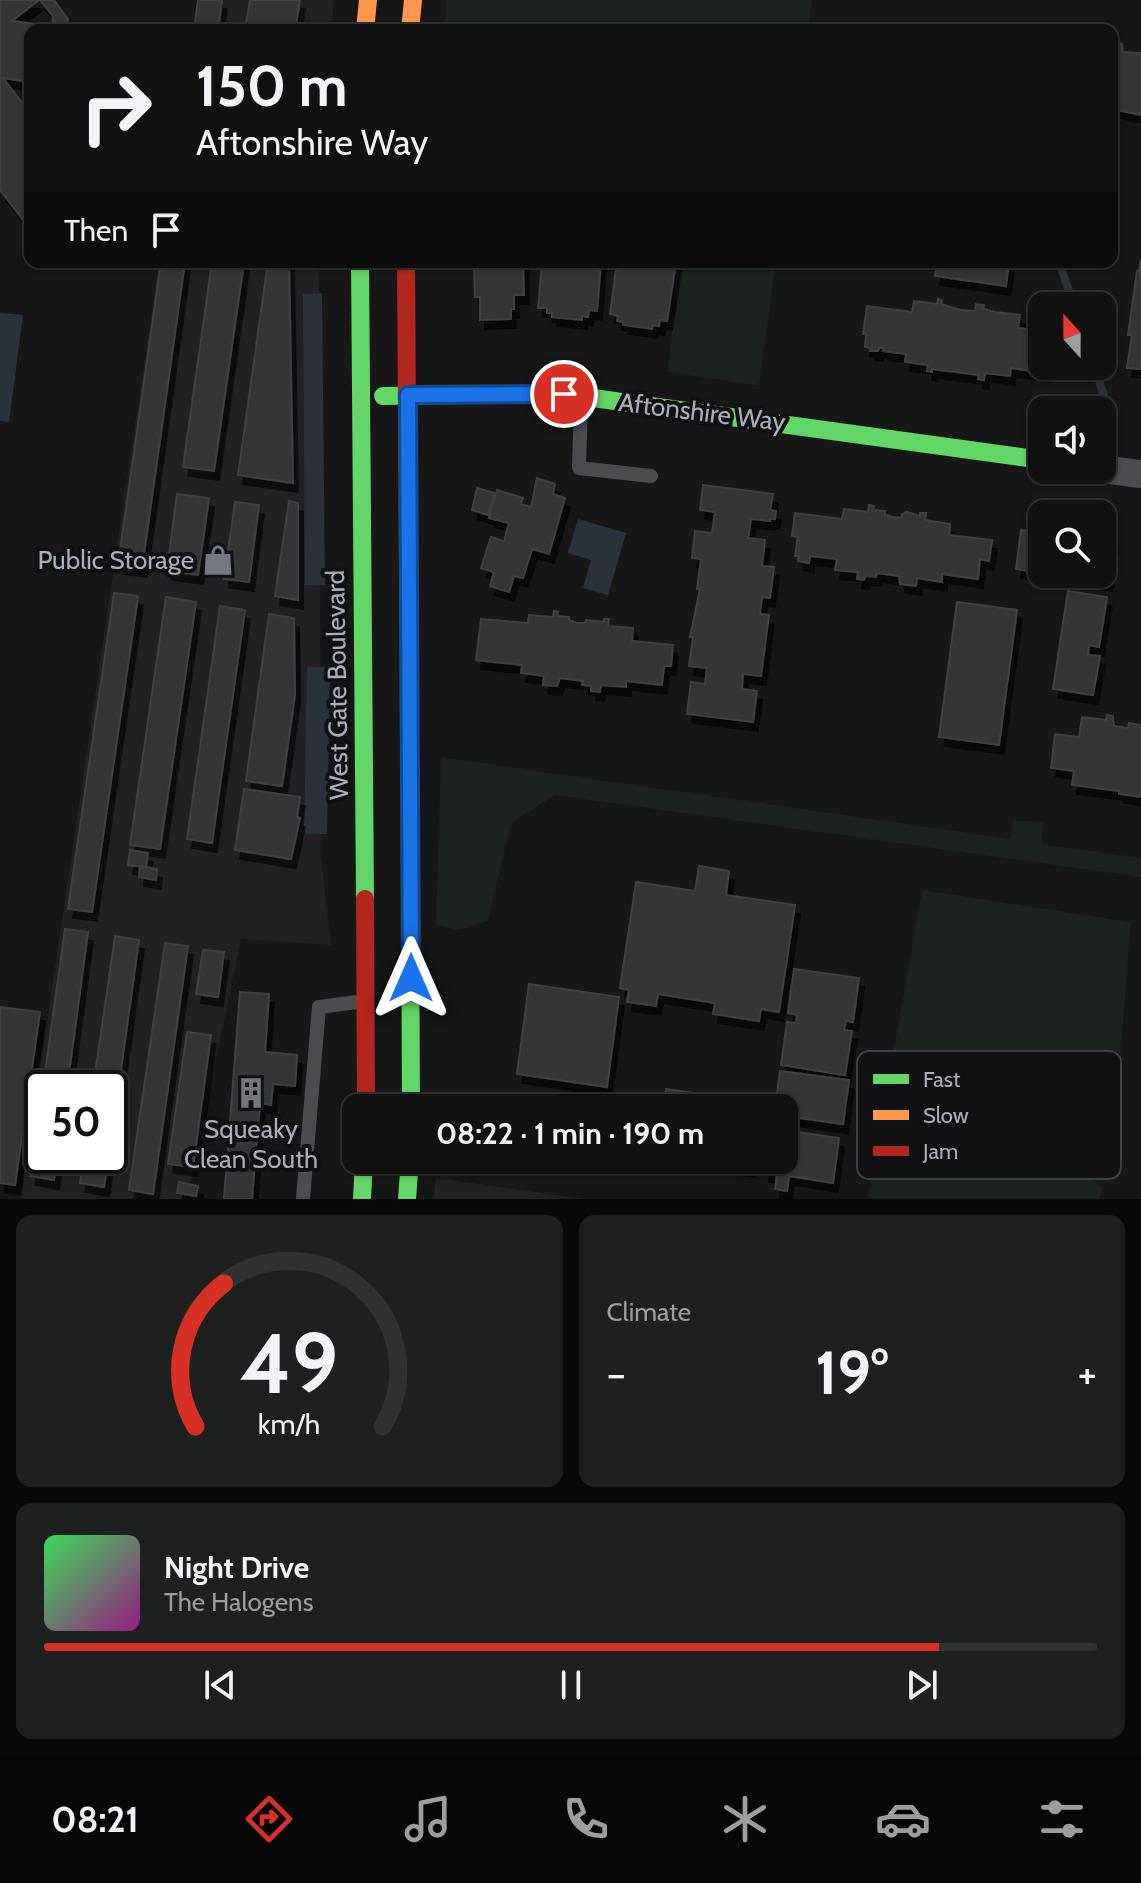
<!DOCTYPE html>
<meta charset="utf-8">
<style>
body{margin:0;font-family:Cabin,sans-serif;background:#1e1f1f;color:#f1f3f6;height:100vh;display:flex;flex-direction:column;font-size:30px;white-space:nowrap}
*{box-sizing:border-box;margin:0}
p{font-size:26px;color:#9c9d9f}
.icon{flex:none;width:44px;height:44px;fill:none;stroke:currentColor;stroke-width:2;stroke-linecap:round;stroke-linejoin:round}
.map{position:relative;height:1199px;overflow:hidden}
.sheet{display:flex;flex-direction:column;gap:16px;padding:16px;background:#090909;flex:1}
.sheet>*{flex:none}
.hud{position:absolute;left:24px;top:24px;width:1094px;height:244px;border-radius:16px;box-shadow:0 2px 6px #0004,0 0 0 2px #303131;background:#111;color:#f1f3f6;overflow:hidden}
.needle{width:52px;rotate:339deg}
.fabs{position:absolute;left:1028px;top:292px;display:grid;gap:16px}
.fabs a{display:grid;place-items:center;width:88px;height:88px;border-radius:16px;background:#111;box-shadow:0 2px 6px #0004,0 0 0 2px #303131;font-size:40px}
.speed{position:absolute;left:24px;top:1070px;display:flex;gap:16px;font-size:40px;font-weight:700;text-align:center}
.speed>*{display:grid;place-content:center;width:104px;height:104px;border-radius:50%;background:#111;box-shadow:0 2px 6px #0004,0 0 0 2px #303131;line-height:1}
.speed .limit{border:4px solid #111;border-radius:12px;background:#fff;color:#111}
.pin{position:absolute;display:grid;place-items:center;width:68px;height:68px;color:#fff;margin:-34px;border:4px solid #fff;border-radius:50%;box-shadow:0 2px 8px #0007}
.me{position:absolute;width:88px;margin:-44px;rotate:0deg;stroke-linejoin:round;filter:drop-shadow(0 0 6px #0008)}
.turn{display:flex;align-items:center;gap:28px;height:168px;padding:0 40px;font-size:36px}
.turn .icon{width:104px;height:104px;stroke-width:2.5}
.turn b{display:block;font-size:56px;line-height:68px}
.then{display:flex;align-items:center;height:76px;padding:0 40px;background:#0003;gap:16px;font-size:30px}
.big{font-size:60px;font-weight:700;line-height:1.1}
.sheet .widget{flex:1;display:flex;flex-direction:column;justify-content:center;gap:12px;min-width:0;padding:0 28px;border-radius:16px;background:#1e1f1f}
.sheet .dial{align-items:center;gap:0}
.dial svg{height:208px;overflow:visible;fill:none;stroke:#303131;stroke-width:7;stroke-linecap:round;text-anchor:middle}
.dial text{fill:#f1f3f6;stroke:none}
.song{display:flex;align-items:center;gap:24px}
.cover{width:96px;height:96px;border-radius:12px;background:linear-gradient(135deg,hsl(130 70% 55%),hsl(310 70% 35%))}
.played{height:8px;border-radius:4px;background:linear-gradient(90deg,#d93025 85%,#303131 85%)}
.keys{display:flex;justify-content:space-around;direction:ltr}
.heat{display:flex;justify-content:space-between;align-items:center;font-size:44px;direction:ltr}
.sheet .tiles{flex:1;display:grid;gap:16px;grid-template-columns:1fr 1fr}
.widget:last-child{grid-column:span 2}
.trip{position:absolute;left:342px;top:1094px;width:456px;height:80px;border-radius:16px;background:#111;box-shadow:0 2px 6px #0004,0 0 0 2px #303131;font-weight:700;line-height:80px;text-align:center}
.dock{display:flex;height:128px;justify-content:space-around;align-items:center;background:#070707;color:#9c9d9f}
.dock .icon{width:56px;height:56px}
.dock .current{color:#d93025}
.dock b{font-size:36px;color:#f1f3f6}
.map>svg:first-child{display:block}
.built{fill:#212124;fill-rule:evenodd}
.green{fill:#1b211c}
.water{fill:#2a3239}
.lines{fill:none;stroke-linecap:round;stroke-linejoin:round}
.stream{stroke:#2a3239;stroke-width:8}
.building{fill:#343537;stroke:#3f4043;stroke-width:2;filter:url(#shadow)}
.lane{stroke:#4b4c50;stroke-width:14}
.street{stroke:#4b4c50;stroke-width:28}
.fast{stroke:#63d668;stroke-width:18}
.slow{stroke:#ff974d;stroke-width:18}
.jam{stroke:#b3261e;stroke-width:18}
.route-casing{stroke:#114b97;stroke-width:20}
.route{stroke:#1a73e8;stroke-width:14}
.labels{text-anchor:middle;stroke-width:8;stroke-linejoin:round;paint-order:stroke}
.street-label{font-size:26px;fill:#a8adb8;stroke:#111113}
.poi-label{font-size:26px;fill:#a8adb8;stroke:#111113;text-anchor:end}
.key{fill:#111113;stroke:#3e4045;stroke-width:2}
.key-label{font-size:22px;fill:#a8adb8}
</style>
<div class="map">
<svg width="1141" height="1199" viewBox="0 0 1141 1199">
<defs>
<filter id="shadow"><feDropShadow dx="5" dy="9" stdDeviation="0" flood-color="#0009"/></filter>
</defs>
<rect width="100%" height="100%" fill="#171717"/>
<!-- built -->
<g class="built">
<polygon points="198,0 334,0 331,30 193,30"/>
<path d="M159,262H319L321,857L331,945L241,939L187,1199H21ZM42,1088H110V1156H42Z"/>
<polygon points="436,1178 585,1199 433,1199"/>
</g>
<!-- green -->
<g class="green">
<polygon points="446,0 812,0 808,30 445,30"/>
<polygon points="678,262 776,262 759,386 668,372"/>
<polygon points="441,757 1010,839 1013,820 1044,822 1041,844 1141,858 1141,877 555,795 511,823 488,921 459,930 436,925"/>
<polygon points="922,890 1131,922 1119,1073 1087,1092 1074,1158 1102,1189 1100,1199 868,1199"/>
</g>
<!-- water -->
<g class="water">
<polygon points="322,293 325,585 305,585 303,294"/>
<polygon points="0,313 23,315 9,422 0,421"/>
<polygon points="578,519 626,533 608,595 583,588 591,560 568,553"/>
<polygon points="307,667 330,667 327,834 304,834"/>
</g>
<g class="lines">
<!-- stream -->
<g class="stream">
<polyline points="1059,262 1074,306"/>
<polyline points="1094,366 1112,420"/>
</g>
</g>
<!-- building -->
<g class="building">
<polygon points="0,0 39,0 12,21 52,26 53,16 40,0 54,0 68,19 67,28 80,30 30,30 30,82 3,78 30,113 30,229 0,190"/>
<polygon points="198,0 222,0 218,30 194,30"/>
<polygon points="250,0 300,0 295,30 245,30"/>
<polygon points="1114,42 1122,44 1123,52 1141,53 1141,115 1112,109 1112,47"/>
<polygon points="1141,260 1141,369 1127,368 1132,335 1128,335 1137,271 1139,271"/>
<polygon points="161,262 185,262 142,568 118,565"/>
<polygon points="212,262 244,262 214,471 183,467"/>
<polygon points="268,262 289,262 293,483 238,475"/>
<polygon points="474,262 523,262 524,295 514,295 514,309 511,309 511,319 480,320 480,297 475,297"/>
<polygon points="542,262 601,262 597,311 589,310 588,317 582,316 582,320 552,317 552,313 547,313 547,308 538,308"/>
<polygon points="617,262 676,262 667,321 660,320 659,326 653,325 652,329 623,325 623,322 617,321 618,316 610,314"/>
<polygon points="937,262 1009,262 1006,286 935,276"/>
<polygon points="938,299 942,300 941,304 960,310 975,311 976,304 984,305 983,309 995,312 1020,315 1018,328 1042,331 1042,366 1047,366 1046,373 1011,368 1010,376 985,373 984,380 978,379 979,375 932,369 932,372 927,371 928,365 905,362 906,354 883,351 884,348 879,348 878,351 870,351 871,348 865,347 866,334 863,334 867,306 912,312 914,301 937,304"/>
<polygon points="537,478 555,484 553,494 565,498 549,554 532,549 523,578 514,576 509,592 490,586 494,572 481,568 491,537 504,541 509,523 489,518 497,490 523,498 521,504 531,507"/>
<polygon points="703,485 773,494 770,510 776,511 775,519 770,519 770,521 751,519 748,538 765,540 762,566 774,567 770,598 762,597 760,614 769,615 761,676 743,674 742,689 757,691 753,722 687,714 691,682 705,684 707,668 689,666 693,637 690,637 700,589 697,589 701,559 692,558 695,531 712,533 715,512 700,510"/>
<polygon points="477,488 494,493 488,515 472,510"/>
<polygon points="177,494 209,498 198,575 167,571"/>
<polygon points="289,501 298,503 298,600 275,596"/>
<polygon points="235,502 259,505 249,582 224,579"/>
<polygon points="869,505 874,506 873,510 885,511 885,515 892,517 901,518 902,514 907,512 920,516 920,513 926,513 925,520 950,524 949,535 992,540 989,561 980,559 978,579 942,574 942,582 917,578 916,586 900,584 899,576 877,573 876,577 865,576 864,580 857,579 858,572 835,570 837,559 810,556 809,563 798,561 799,556 795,556 798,537 792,536 795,513 842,519 844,509 868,512"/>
<polygon points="1021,530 1042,533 1042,573 1016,569"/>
<polygon points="1102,541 1113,543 1107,582 1062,577 1063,574 1102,574"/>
<polygon points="1068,591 1107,597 1099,647 1089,645 1088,655 1100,656 1093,695 1053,689"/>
<polygon points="114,593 138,596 92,912 68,909"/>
<polygon points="166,597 196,602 160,849 130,845"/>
<polygon points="957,602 1017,610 999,745 939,737"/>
<polygon points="220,606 245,610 212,843 187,839"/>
<polygon points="554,611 558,612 557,616 569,617 569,620 577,623 585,623 586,620 604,622 604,619 609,619 608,626 633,628 632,641 673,645 671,666 664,666 662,685 626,681 626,687 601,685 600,692 591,691 591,686 582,685 583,681 560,678 557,686 543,685 544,676 521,673 522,665 476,660 481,619 528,623 529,615 553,617"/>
<polygon points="269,614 294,618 295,695 282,786 246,781"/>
<polygon points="1107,715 1113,716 1114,726 1128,728 1129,723 1141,725 1141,797 1119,794 1119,791 1072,785 1074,771 1051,768 1055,734 1079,737 1082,717 1106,720"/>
<polygon points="244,789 300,797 297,817 300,818 291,859 235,850"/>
<polygon points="130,850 148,853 146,867 128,865"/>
<polygon points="140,866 157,869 156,880 139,877"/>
<polygon points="699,866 729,871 726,895 795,905 779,1012 761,1009 759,1021 713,1014 715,1003 658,994 656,1006 627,1002 629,990 620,988 636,882 695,891"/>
<polygon points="65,929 88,932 67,1088 43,1088"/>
<polygon points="115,936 139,940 110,1148 110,1088 93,1088"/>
<polygon points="165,943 188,946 153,1194 129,1190"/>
<polygon points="203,950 224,952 218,997 196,994"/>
<polygon points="794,969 859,978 853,1022 846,1021 844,1030 852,1031 845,1075 781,1065 787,1022 796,1023 797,1015 788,1013"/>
<polygon points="529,984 619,997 607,1087 517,1074"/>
<polygon points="240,992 269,994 265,1052 297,1055 295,1086 273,1084 271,1105 260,1103 252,1199 224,1199"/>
<polygon points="0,1007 40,1012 15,1185 0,1183"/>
<polygon points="187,1032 211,1035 193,1167 168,1164"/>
<polygon points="780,1071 849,1080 843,1124 784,1116 784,1108 775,1108"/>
<polygon points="666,1089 759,1102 758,1108 663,1108"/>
<polygon points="42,1093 42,1156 57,1156 54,1180 30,1176"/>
<polygon points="784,1130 839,1138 833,1183 789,1176 787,1191 775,1189 777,1175 764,1173 766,1160 784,1160"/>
<polygon points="84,1156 109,1156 104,1187 80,1183"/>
<polygon points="693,1160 751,1160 749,1168"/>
<polygon points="179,1182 198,1186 196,1196 177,1193"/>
</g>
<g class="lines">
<!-- lane -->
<g class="lane">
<polyline points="581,400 579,468 651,476"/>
<polyline points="303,1199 319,1007 365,1001"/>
</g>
<!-- street -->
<polyline class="street" points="1102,469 1141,474"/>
<!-- fast -->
<g class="fast">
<polyline points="360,262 365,899"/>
<polyline points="383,396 564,394 1042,460"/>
<polyline points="410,881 411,1108"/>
<polyline points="362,1199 364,1160"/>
<polyline points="407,1199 410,1160"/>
</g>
<!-- slow -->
<g class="slow">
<polyline points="365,30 368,0"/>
<polyline points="410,30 413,0"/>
</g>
<!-- jam -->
<g class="jam">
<polyline points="406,262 410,881"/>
<polyline points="365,899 366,1108"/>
</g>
</g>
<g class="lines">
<defs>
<polyline id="route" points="411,978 408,395 564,394"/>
</defs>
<!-- route casing -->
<use href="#route" class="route-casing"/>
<!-- route -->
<use href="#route" class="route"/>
</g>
<!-- icons -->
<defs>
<symbol id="shop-bare" viewBox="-9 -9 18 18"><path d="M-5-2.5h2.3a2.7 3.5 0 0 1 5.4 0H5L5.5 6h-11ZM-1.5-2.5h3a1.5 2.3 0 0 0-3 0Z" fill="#757880" stroke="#111113" stroke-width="2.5" paint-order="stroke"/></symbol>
<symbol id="building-bare" viewBox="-9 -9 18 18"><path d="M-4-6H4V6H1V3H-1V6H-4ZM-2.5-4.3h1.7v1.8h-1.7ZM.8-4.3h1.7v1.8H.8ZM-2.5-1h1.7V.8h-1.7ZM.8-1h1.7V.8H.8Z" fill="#757880" stroke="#111113" stroke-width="2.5" paint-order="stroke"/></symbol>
</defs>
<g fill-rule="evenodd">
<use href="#shop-bare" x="196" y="538" width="44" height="44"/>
<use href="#building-bare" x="229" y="1071" width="44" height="44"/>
</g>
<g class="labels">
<!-- street labels -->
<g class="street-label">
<text transform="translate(702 412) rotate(7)" y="9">Aftonshire Way</text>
<text transform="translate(337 685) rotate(-91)" y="9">West Gate Boulevard</text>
</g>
<!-- poi labels -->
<g class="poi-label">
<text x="194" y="569">Public Storage</text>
<text x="251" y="1138" text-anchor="middle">Squeaky<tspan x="251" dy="30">Clean South</tspan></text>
</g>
</g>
<!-- legend -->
<rect x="857" y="1051" width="264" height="128" rx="12" class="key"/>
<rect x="873" y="1074" width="36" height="10" fill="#63d668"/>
<rect x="873" y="1110" width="36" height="10" fill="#ff974d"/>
<rect x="873" y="1146" width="36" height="10" fill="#b3261e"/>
<g class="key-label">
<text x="923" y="1087">Fast</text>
<text x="923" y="1123">Slow</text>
<text x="923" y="1159">Jam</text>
</g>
</svg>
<div class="fabs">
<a><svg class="needle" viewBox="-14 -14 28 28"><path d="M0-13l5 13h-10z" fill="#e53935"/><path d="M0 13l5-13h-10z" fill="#9c9d9f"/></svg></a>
<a><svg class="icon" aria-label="sound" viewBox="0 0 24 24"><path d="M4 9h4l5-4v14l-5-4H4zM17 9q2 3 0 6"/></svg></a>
<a><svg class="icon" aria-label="search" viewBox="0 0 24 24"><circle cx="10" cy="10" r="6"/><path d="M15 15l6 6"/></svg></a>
</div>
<div class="speed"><div class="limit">50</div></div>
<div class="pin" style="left:564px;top:394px;background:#d93025"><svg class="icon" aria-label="arrive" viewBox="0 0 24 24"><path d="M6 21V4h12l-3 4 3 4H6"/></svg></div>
<svg class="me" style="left:411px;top:978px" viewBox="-20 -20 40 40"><path d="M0-17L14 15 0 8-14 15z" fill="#1a73e8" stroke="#fff" stroke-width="4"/></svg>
<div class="trip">08:22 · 1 min · 190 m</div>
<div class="hud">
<div class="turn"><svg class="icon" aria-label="right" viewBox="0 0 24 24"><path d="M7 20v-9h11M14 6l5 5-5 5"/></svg><div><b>150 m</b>Aftonshire Way</div></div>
<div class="then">Then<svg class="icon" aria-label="arrive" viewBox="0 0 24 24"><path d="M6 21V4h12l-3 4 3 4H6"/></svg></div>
</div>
</div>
<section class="sheet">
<div class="tiles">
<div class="widget dial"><svg viewBox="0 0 100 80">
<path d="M14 69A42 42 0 1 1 86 69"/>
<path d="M14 69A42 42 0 0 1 25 14" stroke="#d93025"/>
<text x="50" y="56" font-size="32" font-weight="700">49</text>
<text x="50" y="72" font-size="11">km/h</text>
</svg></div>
<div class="widget"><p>Climate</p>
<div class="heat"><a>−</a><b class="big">19°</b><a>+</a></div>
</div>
<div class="widget">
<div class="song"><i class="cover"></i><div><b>Night Drive</b><p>The Halogens</p></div></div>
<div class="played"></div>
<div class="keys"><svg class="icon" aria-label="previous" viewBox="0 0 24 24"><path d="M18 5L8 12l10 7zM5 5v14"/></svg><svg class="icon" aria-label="pause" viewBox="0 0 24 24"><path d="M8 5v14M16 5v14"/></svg><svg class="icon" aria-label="next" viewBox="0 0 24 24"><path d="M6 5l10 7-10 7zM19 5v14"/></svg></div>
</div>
</div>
</section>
<nav class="dock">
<b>08:21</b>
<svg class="icon current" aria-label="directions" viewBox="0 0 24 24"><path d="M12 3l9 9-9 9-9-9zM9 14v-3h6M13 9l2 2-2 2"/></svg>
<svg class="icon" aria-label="music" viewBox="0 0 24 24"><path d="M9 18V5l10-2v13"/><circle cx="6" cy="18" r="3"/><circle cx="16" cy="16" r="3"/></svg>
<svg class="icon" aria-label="phone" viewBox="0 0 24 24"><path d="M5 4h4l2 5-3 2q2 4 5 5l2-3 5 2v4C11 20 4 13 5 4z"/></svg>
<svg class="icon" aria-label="climate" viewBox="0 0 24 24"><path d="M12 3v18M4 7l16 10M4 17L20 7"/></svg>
<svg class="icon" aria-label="car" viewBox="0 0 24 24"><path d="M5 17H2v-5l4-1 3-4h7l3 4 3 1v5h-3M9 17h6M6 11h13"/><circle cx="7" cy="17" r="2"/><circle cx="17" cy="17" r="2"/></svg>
<svg class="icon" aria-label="filters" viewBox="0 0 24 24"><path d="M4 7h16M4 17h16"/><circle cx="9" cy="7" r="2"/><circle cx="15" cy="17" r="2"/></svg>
</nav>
